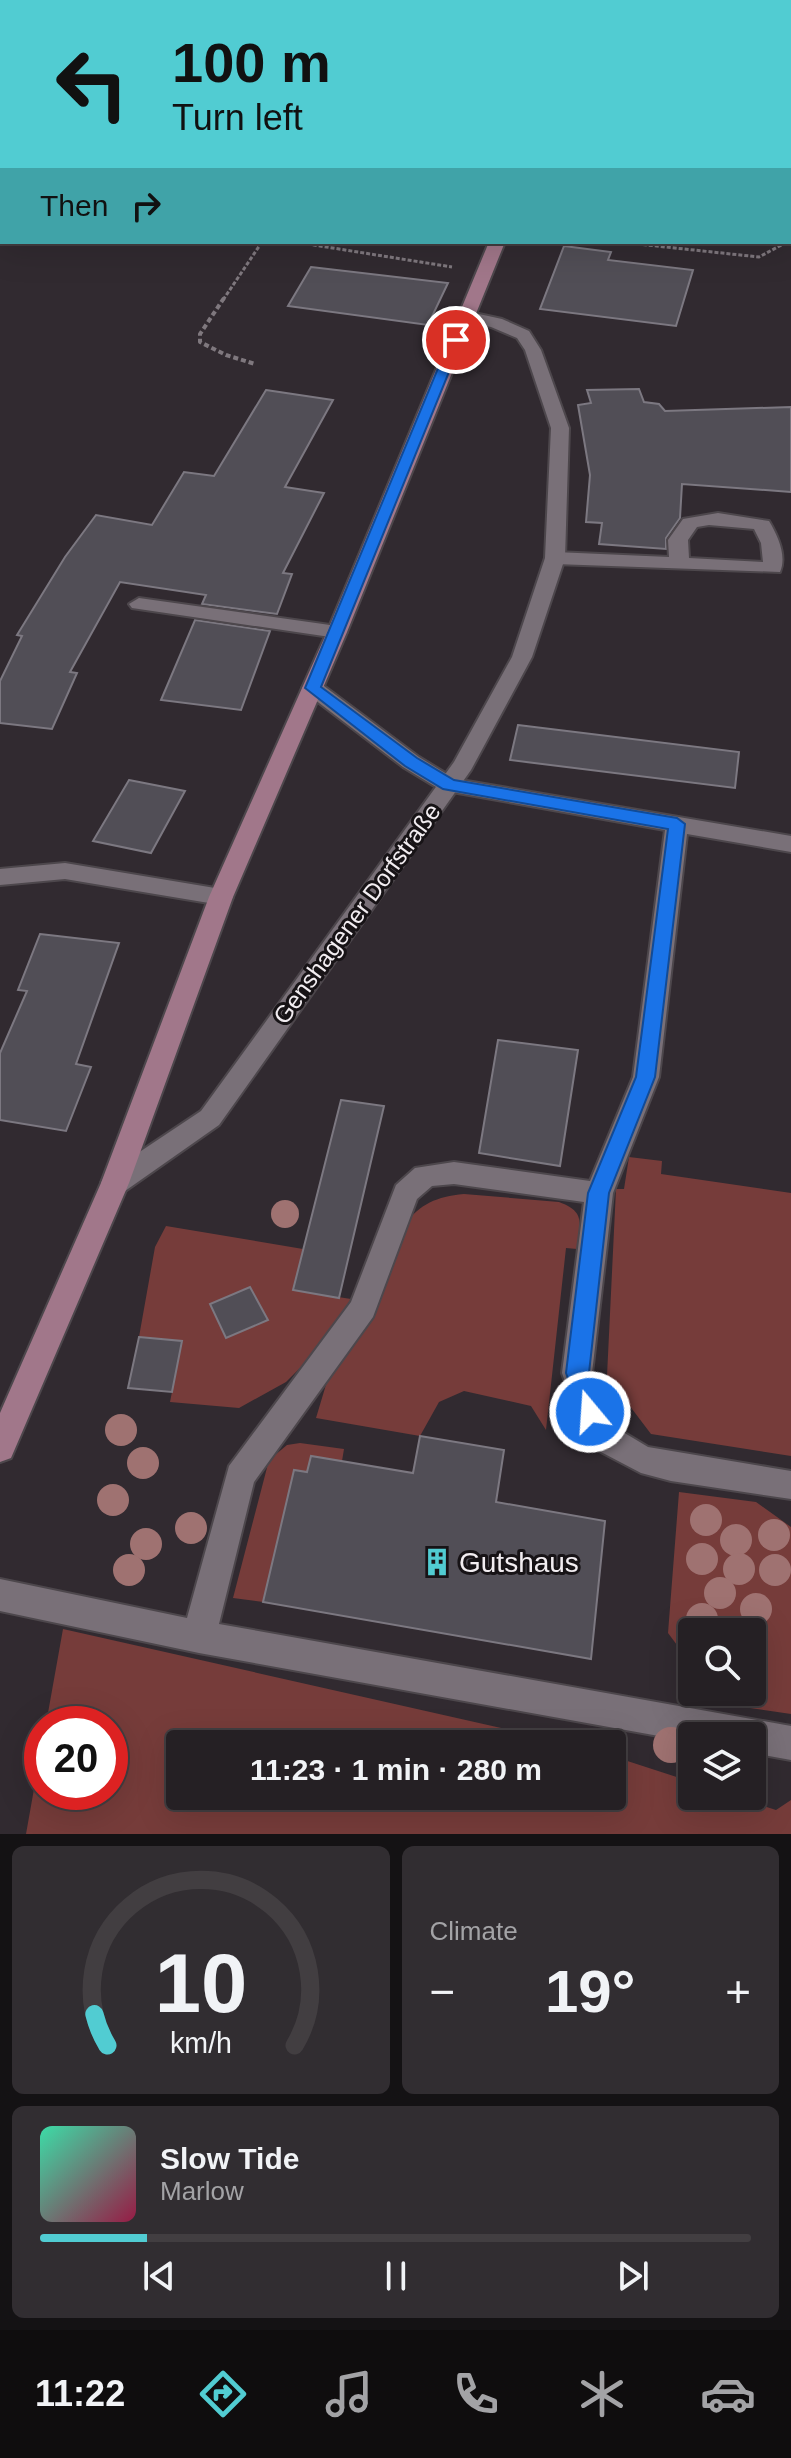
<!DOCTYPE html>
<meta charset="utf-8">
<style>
body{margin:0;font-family:Arial,sans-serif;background:#312d31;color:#f1f3f6;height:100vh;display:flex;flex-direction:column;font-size:30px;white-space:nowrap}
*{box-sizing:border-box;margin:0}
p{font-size:26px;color:#a3a3a6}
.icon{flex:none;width:44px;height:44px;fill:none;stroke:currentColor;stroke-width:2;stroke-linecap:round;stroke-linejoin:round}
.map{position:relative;height:1834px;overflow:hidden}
.details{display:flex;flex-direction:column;gap:12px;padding:12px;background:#141214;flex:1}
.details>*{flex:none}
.guide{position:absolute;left:0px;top:0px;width:792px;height:244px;box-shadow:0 8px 32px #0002,0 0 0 2px #423e41;background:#51ccd2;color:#111;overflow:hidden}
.buttons{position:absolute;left:678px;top:1618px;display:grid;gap:16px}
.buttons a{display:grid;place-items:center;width:88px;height:88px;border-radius:8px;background:#252024;box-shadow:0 8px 32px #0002,0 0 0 2px #423e41;font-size:40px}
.speed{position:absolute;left:24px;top:1706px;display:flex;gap:16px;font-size:40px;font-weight:700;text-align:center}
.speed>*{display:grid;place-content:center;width:104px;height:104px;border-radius:50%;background:#252024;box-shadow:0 8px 32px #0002,0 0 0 2px #423e41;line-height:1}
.speed .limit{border:12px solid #d22;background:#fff;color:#111}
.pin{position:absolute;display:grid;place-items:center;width:68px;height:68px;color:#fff;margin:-34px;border:4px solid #fff;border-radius:50%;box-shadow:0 2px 8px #0007}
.me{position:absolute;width:88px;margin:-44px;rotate:342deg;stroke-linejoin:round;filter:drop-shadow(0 0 6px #0008)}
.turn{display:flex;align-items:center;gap:28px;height:168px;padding:0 40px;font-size:36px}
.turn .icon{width:104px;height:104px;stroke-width:2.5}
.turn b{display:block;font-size:56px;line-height:68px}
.then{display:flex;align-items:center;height:76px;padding:0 40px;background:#0003;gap:16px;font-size:30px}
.big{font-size:60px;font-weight:700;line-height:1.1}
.details .widget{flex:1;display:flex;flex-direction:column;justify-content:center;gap:12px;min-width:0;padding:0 28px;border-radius:12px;background:#312d31}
.details .dial{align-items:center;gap:0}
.dial svg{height:208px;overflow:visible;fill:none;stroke:#423e41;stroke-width:7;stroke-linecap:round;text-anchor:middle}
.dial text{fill:#f1f3f6;stroke:none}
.song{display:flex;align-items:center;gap:24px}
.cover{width:96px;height:96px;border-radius:12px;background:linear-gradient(135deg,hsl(160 70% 55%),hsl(340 70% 35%))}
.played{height:8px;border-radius:4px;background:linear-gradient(90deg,#51ccd2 15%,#423e41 15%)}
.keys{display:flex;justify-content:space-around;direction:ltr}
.heat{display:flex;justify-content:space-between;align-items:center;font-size:44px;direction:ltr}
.details .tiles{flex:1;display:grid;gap:12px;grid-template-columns:1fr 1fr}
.widget:last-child{grid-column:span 2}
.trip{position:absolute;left:166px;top:1730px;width:460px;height:80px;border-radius:8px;background:#252024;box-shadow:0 8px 32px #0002,0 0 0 2px #423e41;font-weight:700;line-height:80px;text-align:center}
.tab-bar{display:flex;height:128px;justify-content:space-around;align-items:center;background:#0f0d0e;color:#a3a3a6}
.tab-bar .icon{width:56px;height:56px}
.tab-bar .on{color:#51ccd2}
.tab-bar b{font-size:36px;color:#f1f3f6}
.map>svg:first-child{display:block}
.green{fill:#763c3a}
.building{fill:#514e56;stroke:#7c7881;stroke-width:2}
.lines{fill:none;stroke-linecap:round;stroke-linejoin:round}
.lane-casing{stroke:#4d474c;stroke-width:4}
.street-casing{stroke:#4d474c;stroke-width:4}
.secondary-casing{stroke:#4d474c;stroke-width:4}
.path-far1{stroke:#7f787e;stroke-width:3;stroke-dasharray:4 2;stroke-linecap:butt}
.path{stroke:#7f787e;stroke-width:4;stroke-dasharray:5 3;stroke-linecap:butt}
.lane{fill:#797078;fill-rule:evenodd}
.street{fill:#797078;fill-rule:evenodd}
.secondary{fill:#a1778a;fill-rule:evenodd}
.tree{fill:#9f7271}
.route{fill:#1a73e8;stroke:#114b97;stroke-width:2}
.labels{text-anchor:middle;stroke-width:6;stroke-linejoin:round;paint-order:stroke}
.street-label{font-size:24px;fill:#f2edf1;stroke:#171316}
.near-poi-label{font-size:28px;fill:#f2edf1;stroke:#171316;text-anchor:start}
</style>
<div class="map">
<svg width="791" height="1834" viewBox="0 0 791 1834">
<rect width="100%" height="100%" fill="#312a30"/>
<!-- green -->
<g class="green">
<polygon points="629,1157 662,1161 661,1174 791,1193 791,1456 651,1434 607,1376 616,1189 624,1189"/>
<path d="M464,1194L559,1202C586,1212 580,1223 577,1249L566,1248L546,1430L531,1406L464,1391L439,1402L420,1436L316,1418L328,1378L403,1226C421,1203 436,1197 464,1194Z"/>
<polygon points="166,1226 303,1249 293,1290 351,1299 317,1351 286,1382 239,1408 170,1402 182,1341 139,1337 155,1247"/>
<polygon points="300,1443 344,1449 342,1461 307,1472 294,1470 263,1602 233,1598 269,1460 287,1445"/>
<polygon points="679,1492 756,1502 791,1527 791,1714 722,1704 713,1692 752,1692 752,1632 692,1632 692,1665 668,1633"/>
<polygon points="63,1629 572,1744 180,1744 180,1796 612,1796 612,1756 692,1782 692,1796 733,1796 776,1810 791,1800 791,1834 26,1834 42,1744 42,1792 110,1792 110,1724 46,1724"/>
</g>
<!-- building -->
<g class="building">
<polygon points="564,246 611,252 608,260 693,270 676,326 540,309"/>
<polygon points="311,267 448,283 428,325 288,306"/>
<polygon points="639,389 644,402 659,404 665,411 791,407 791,492 682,484 680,518 666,538 666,549 599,544 602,523 586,522 590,475 578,405 591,403 587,390"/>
<polygon points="266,390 333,400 285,487 324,493 283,573 292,574 277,614 202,604 206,595 120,582 70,672 77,673 52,729 0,723 0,681 22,636 17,635 65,557 96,515 152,525 184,472 214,476"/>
<polygon points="195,620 270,631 241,710 161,700"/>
<polygon points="518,725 739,752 735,788 510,760"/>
<polygon points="129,780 185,791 151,853 93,841"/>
<polygon points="40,934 119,943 76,1064 91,1067 66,1131 0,1120 0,1053 27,991 18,990"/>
<polygon points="498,1040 578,1050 560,1166 479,1153"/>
<polygon points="341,1100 384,1106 339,1298 293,1290"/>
<polygon points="250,1287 268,1320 226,1338 210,1304"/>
<polygon points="139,1337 182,1341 172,1392 128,1388"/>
<polygon points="420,1436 504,1450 496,1502 605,1521 591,1659 263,1602 294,1470 307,1472 311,1456 413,1473"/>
</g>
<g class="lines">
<defs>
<g id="lane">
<path d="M718,513L769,521C778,536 787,556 780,572L555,564L545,558L555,552L669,557L668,540L683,519ZM709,525L754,529L761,543L763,562L689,558L688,540L697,527Z"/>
<polygon points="139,598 337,626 347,632 337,638 132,608 129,604"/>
<polygon points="313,681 320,683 419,757 455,779 791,836 791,852 687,834 659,1077 613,1193 592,1373 603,1405 623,1432 648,1447 791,1471 791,1499 671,1481 641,1473 601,1452 579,1422 562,1373 584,1202 454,1184 432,1186 417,1199 373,1317 254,1482 219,1624 791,1726 791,1760 752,1753 752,1736 692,1736 692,1742 199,1653 0,1611 0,1579 187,1618 229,1466 351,1302 396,1185 415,1168 454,1162 590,1181 633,1077 665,830 441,790 403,767 306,693 302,688 306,683"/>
<polygon points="65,863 221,889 229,891 233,897 229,903 221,905 65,879 0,885 0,869"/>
</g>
<polygon id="street" points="465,311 502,319 529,331 541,350 569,428 565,558 532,657 471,770 219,1125 125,1191 115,1194 105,1191 101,1183 105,1175 201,1111 454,762 512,657 545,558 551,428 525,350 517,338 491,327 459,320 457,316 459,312"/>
<g id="secondary">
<polygon points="176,0 190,0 191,2 177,2"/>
<polygon points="489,242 505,242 347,632 233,897 129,1183 11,1458 0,1462 0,1413 101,1183 209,897 327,632"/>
</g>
</defs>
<!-- lane casing -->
<use href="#lane" class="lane-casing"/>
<!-- street casing -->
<use href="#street" class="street-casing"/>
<!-- secondary casing -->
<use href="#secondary" class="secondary-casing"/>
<!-- path-far1 -->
<g class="path-far1">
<polyline points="295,242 452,267"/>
<polyline points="619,242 759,257 787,242"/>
<polyline points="223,300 262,242"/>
</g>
<!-- path -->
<polyline class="path" points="224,298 200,334 200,342 226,355 255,364"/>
<!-- lane -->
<use href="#lane" class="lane"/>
<!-- street -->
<use href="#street" class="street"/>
<!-- secondary -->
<use href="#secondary" class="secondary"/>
</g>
<!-- trees -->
<g class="tree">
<circle cx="285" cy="1214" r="14"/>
<circle cx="121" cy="1430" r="16"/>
<circle cx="143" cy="1463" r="16"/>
<circle cx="113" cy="1500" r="16"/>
<circle cx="706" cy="1520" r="16"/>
<circle cx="191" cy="1528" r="16"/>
<circle cx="774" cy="1535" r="16"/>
<circle cx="736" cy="1540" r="16"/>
<circle cx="146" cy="1544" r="16"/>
<circle cx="702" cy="1559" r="16"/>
<circle cx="739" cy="1569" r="16"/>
<circle cx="129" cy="1570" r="16"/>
<circle cx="775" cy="1570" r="16"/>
<circle cx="720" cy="1593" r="16"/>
<circle cx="756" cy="1609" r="16"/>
<circle cx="702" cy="1619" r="16"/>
<circle cx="671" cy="1745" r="18"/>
</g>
<!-- route -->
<polygon class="route" points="451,337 462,340 321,687 417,758 454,780 677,818 685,824 655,1077 609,1193 589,1373 601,1412 598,1419 590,1422 582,1419 566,1373 588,1193 636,1077 668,829 443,789 405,766 305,688"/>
<!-- icons -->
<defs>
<symbol id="building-bare" viewBox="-9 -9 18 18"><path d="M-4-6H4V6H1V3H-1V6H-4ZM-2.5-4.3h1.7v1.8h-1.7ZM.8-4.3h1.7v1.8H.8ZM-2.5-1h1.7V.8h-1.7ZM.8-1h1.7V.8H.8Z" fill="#51ccd2" stroke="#171316" stroke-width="2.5" paint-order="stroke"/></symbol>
</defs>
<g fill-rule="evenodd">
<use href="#building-bare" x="417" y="1542" width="40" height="40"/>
</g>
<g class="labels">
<!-- street labels -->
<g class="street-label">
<text transform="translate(357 914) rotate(-54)" y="8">Genshagener Dorfstraße</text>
</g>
<!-- near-poi labels -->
<g class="near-poi-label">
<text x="459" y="1572">Gutshaus</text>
</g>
</g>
</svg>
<div class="buttons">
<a><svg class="icon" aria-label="search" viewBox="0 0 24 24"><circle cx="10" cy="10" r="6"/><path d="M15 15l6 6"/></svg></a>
<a><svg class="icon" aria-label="layers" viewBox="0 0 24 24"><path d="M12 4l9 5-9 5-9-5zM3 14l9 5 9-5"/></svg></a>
</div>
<div class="speed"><div class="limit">20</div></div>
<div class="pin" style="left:456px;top:340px;background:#d93025"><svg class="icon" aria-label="arrive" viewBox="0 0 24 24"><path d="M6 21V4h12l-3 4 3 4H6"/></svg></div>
<svg class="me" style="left:590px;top:1412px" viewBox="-20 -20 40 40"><circle r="17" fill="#1a73e8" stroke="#fff" stroke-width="3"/><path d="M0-11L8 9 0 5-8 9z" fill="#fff"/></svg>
<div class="trip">11:23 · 1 min · 280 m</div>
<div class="guide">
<div class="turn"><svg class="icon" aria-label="left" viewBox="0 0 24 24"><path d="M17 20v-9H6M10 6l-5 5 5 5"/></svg><div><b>100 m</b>Turn left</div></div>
<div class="then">Then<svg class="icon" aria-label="right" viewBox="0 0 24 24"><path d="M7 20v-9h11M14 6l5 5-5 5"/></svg></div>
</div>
</div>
<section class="details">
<div class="tiles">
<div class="widget dial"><svg viewBox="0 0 100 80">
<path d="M14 69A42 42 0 1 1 86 69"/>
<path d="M14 69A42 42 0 0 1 9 57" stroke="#51ccd2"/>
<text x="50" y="56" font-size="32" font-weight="700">10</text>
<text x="50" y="72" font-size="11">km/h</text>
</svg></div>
<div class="widget"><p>Climate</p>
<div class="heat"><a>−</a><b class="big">19°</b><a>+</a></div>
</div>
<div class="widget">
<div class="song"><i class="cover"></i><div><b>Slow Tide</b><p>Marlow</p></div></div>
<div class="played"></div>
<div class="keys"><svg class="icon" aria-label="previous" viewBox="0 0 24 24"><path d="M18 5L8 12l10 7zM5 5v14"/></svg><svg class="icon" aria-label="pause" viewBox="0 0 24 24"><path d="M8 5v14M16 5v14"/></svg><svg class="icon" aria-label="next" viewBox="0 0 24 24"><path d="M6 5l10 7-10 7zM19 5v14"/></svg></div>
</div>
</div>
</section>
<nav class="tab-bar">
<b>11:22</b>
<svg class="icon on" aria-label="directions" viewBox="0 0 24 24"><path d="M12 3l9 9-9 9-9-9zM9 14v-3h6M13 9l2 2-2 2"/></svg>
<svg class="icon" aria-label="music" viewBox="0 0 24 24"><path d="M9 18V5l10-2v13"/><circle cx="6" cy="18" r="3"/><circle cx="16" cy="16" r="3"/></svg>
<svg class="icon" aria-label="phone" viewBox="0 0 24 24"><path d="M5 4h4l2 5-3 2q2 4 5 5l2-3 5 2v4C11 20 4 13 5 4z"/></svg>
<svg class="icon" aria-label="climate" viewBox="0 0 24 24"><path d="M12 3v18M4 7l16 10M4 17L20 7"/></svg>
<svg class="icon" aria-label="car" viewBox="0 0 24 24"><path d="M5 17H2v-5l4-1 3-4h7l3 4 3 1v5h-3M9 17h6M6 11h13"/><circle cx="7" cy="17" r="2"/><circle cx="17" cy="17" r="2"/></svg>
</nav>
